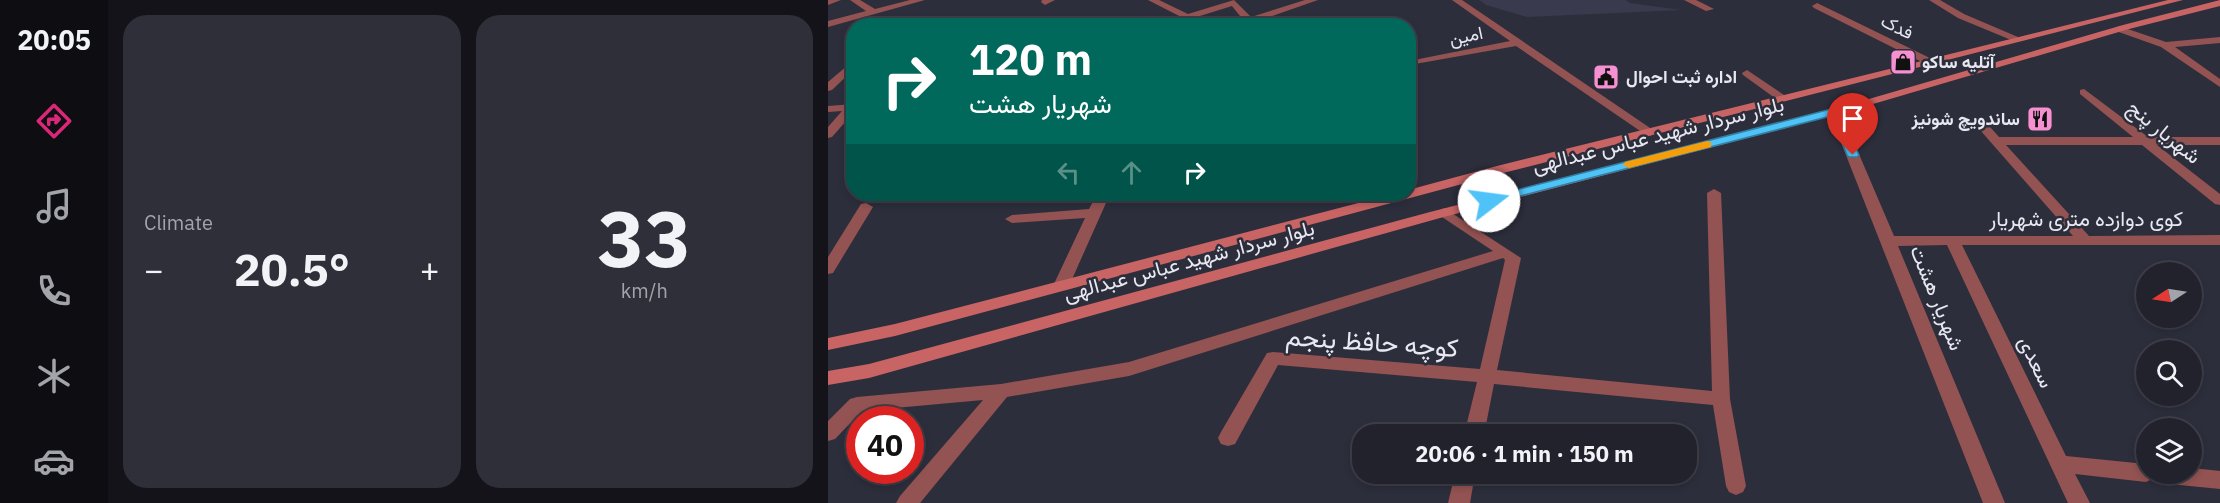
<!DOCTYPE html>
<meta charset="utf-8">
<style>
body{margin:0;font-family:"IBM Plex Sans",Vazirmatn,sans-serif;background:#2e2f39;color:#f1f3f6;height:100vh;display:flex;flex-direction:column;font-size:22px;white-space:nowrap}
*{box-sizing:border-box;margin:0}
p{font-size:20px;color:#a2a4aa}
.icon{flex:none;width:33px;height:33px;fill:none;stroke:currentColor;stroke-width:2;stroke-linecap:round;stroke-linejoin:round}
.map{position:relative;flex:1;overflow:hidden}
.details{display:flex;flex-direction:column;gap:15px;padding:15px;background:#131319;width:720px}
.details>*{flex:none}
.hud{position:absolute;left:18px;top:18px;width:570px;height:183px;border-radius:24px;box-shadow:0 3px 9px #0003,0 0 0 2px #3f3f49;background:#00695c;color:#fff;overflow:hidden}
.needle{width:39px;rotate:258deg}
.fabs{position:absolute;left:1308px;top:262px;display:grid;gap:12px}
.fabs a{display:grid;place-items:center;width:66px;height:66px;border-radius:50%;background:#22222d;box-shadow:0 3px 9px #0003,0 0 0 2px #3f3f49;font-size:30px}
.speed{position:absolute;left:18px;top:406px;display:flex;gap:12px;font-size:30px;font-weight:700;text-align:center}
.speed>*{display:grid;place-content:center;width:78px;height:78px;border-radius:50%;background:#22222d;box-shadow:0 3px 9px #0003,0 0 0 2px #3f3f49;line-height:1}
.speed .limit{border:9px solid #d22;background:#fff;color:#111}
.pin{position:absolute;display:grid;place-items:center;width:51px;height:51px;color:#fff;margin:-62px -26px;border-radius:50% 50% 50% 0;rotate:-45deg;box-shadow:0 0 6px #0007}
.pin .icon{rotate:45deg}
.me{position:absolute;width:66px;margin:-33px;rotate:75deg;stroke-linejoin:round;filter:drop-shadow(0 0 4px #0008)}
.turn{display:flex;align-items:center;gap:21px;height:126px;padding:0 24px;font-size:27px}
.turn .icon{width:78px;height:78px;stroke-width:2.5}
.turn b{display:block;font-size:42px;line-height:51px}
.lanes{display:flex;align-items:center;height:57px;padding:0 24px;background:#0003;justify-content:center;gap:30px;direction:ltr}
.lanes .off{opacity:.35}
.big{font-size:45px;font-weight:800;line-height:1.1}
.details .card{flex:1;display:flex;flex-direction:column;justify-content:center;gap:9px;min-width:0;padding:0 21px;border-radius:24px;background:#2e2f39}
.details .dial{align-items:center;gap:0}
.dial b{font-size:78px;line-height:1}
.heat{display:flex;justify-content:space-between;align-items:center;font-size:33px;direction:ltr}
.details .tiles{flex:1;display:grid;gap:15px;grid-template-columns:repeat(2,1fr)}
.trip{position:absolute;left:524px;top:424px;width:345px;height:60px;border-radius:24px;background:#22222d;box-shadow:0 3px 9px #0003,0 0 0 2px #3f3f49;font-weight:800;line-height:60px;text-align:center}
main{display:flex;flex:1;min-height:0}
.tab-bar{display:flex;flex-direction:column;width:108px;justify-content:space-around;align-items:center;background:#0e0e12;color:#a2a4aa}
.tab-bar .icon{width:42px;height:42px}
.tab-bar .active{color:#db2777}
.tab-bar b{font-size:27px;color:#f1f3f6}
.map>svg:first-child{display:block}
.built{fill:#393a4d}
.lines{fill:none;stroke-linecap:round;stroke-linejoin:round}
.street{fill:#935352;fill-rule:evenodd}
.secondary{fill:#c96464;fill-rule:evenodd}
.route{fill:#4fc3f7;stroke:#337fa1;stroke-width:1.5}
.slow{fill:#f59e0b}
.labels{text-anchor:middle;stroke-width:5;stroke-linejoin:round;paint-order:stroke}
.far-street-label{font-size:18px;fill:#e7e8f1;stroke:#2d2e3c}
.far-poi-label{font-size:18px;font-weight:bold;fill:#e7e8f1;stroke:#2d2e3c;text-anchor:start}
.street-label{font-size:21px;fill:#e7e8f1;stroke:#2d2e3c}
.near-street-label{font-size:26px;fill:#e7e8f1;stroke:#2d2e3c}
</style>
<main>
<nav class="tab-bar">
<b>20:05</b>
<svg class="icon active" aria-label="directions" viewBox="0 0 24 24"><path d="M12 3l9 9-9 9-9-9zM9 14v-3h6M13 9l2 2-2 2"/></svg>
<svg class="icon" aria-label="music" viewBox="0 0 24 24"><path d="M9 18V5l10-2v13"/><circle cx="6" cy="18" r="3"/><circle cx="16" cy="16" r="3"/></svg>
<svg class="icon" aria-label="phone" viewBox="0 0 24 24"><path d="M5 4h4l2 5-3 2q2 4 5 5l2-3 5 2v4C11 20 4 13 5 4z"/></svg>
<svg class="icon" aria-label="climate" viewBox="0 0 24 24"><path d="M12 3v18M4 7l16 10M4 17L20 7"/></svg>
<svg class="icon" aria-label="car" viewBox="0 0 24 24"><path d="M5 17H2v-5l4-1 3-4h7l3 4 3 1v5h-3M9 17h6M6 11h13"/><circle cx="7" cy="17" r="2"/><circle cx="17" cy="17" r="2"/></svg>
</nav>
<section class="details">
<div class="tiles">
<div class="card"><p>Climate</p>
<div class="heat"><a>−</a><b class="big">20.5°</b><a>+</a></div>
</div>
<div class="card dial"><b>33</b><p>km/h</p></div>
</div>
</section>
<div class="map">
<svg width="1392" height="503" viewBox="0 0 1392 503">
<rect width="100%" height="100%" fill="#2d2e3c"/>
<!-- built -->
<polygon class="built" points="651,0 798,0 802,3 853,10 699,17 658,5"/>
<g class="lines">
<!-- street -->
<g class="street">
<polygon points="0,0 13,0 0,5"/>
<polygon points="22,0 32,0 47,9 82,0 97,0 0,27 0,21 38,11"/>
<polygon points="214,0 227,0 217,5 213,2"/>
<polygon points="320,0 331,0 360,14 406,0 423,17 477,0 490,0 427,22 429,26 420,26 404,6 359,20"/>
<polygon points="624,0 634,0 828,132 822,136 818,135 688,46 587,64 586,62 591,59 682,41"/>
<polygon points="856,0 868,0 886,9 878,11"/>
<polygon points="1101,0 1112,0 1136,14 1197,40 1188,42 1130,18"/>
<polygon points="989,3 1106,60 1107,62 1098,64 986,8 984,6"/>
<polygon points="1291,26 1338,42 1392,37 1392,43 1347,47 1392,79 1392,87 1333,47 1288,31 1286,29"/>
<polygon points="26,60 26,69 4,90 0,91 0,82"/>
<polygon points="919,70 959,97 959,101 951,101 915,75 914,73"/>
<polygon points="1256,89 1320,137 1392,137 1392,145 1329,145 1392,194 1392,205 1387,204 1314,145 1178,145 1261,236 1392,235 1392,245 1134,245 1238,456 1318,464 1318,474 1364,474 1364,468 1392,471 1392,489 1332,483 1324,479 1318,482 1247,474 1262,503 1240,503 1119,245 1070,246 1177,503 1155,503 1001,112 1007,109 1013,112 1066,236 1245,236 1145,122 1147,119 1155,119 1171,137 1305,137 1252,94 1252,90"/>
<polygon points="26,104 26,112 4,137 0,138 0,127 14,111 0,112 0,106"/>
<polygon points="886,189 893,193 902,399 918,486 915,492 908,495 901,492 898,486 885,405 666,384 656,435 636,435 649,382 450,365 407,444 400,446 393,444 390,438 393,432 439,353 445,352 652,369 677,260 675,258 301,376 179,397 92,503 68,503 72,496 155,400 34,411 7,439 0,441 0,421 22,399 29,397 173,384 301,362 665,251 611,215 609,212 616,208 693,258 669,370 884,391 879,193"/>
<polygon points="269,194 282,194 241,286 239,290 227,290 225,286 257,218 184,223 177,219 184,215 261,209"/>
<polygon points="38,203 45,207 5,273 0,274 0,257 33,204"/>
<polygon points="627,474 647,474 642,503 620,503"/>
</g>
<!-- secondary -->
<g class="secondary">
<polygon points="1340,0 1355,0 679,172 67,336 0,350 0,338 67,324 565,194 580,194 580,190 669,166"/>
<polygon points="1392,0 1392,6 1301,29 1011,114 612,218 41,378 0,385 0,371 41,364 602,212 1003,110 1295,25"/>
</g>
</g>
<!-- route -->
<polygon class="route" points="1007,108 1012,112 1031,155 1029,157 1021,157 1019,155 1003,116 661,204 655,201 657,198"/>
<!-- slow -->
<polygon class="slow" points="879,141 883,142 883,147 801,168 795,165 797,162"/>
<!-- icons -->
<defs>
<symbol id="shop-square" viewBox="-11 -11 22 22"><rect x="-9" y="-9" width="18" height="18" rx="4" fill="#f590d1" stroke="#2d2e3c"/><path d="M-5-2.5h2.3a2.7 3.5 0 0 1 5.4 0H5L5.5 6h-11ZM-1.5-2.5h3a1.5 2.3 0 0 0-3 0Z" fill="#111"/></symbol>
<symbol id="civic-square" viewBox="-11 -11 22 22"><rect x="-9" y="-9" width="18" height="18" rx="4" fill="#f590d1" stroke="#2d2e3c"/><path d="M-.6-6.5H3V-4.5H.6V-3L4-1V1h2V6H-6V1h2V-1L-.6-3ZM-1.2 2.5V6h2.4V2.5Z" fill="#111"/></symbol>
<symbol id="restaurant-square" viewBox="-11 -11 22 22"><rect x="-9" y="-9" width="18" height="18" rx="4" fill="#f590d1" stroke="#2d2e3c"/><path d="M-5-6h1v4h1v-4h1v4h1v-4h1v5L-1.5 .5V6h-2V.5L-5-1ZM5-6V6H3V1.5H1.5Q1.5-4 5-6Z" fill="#111"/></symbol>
</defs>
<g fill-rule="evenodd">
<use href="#shop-square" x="1060" y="47" width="30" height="30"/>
<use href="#civic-square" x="763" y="62" width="30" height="30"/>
<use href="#restaurant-square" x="1197" y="104" width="30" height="30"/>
</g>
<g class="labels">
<!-- far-street labels -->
<g class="far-street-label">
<text transform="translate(1069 27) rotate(26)" y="6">فدک</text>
<text transform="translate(638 36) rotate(-12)" y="6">امین</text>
</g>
<!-- far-poi labels -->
<g class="far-poi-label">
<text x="1094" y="68">آتلیه ساکو</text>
<text x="798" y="83">اداره ثبت احوال</text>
<text x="1192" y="125" text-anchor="end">ساندویچ شونیز</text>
</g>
<!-- street labels -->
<g class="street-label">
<text transform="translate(1336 132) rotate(39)" y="7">شهریار پنج</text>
<text transform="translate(830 135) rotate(-14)" y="7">بلوار سردار شهید عباس عبدالهی</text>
<text x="1258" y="226">کوی دوازده متری شهریار</text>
<text transform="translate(361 261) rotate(-15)" y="7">بلوار سردار شهید عباس عبدالهی</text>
<text transform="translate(1109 298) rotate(68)" y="7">شهریار هشت</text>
<text transform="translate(1208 362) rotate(64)" y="7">سعدی</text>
</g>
<!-- near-street labels -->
<g class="near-street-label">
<text transform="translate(544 342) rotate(4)" y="9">کوچه حافظ پنجم</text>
</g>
</g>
</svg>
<div class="fabs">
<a><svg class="needle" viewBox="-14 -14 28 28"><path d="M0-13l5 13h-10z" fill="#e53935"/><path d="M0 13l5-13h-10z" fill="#a2a4aa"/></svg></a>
<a><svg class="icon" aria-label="search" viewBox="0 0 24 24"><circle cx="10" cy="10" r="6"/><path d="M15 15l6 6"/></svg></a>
<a><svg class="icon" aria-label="layers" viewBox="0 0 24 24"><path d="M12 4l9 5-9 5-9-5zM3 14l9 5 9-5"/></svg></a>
</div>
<div class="speed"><div class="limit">40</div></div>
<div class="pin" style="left:1025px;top:155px;background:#d93025"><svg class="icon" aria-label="arrive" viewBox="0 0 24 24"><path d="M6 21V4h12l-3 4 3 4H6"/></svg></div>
<svg class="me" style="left:661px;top:201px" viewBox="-20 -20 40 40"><circle r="19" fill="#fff"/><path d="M0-13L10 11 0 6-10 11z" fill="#4fc3f7"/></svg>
<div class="trip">20:06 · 1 min · 150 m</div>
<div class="hud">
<div class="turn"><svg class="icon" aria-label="right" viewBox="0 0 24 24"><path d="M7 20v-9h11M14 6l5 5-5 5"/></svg><div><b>120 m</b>شهریار هشت</div></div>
<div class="lanes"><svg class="icon off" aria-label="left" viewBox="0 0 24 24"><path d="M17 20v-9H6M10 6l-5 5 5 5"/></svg><svg class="icon off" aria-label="ahead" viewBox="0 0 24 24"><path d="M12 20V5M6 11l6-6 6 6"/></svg><svg class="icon" aria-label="right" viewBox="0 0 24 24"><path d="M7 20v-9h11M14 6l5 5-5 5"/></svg></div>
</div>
</div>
</main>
